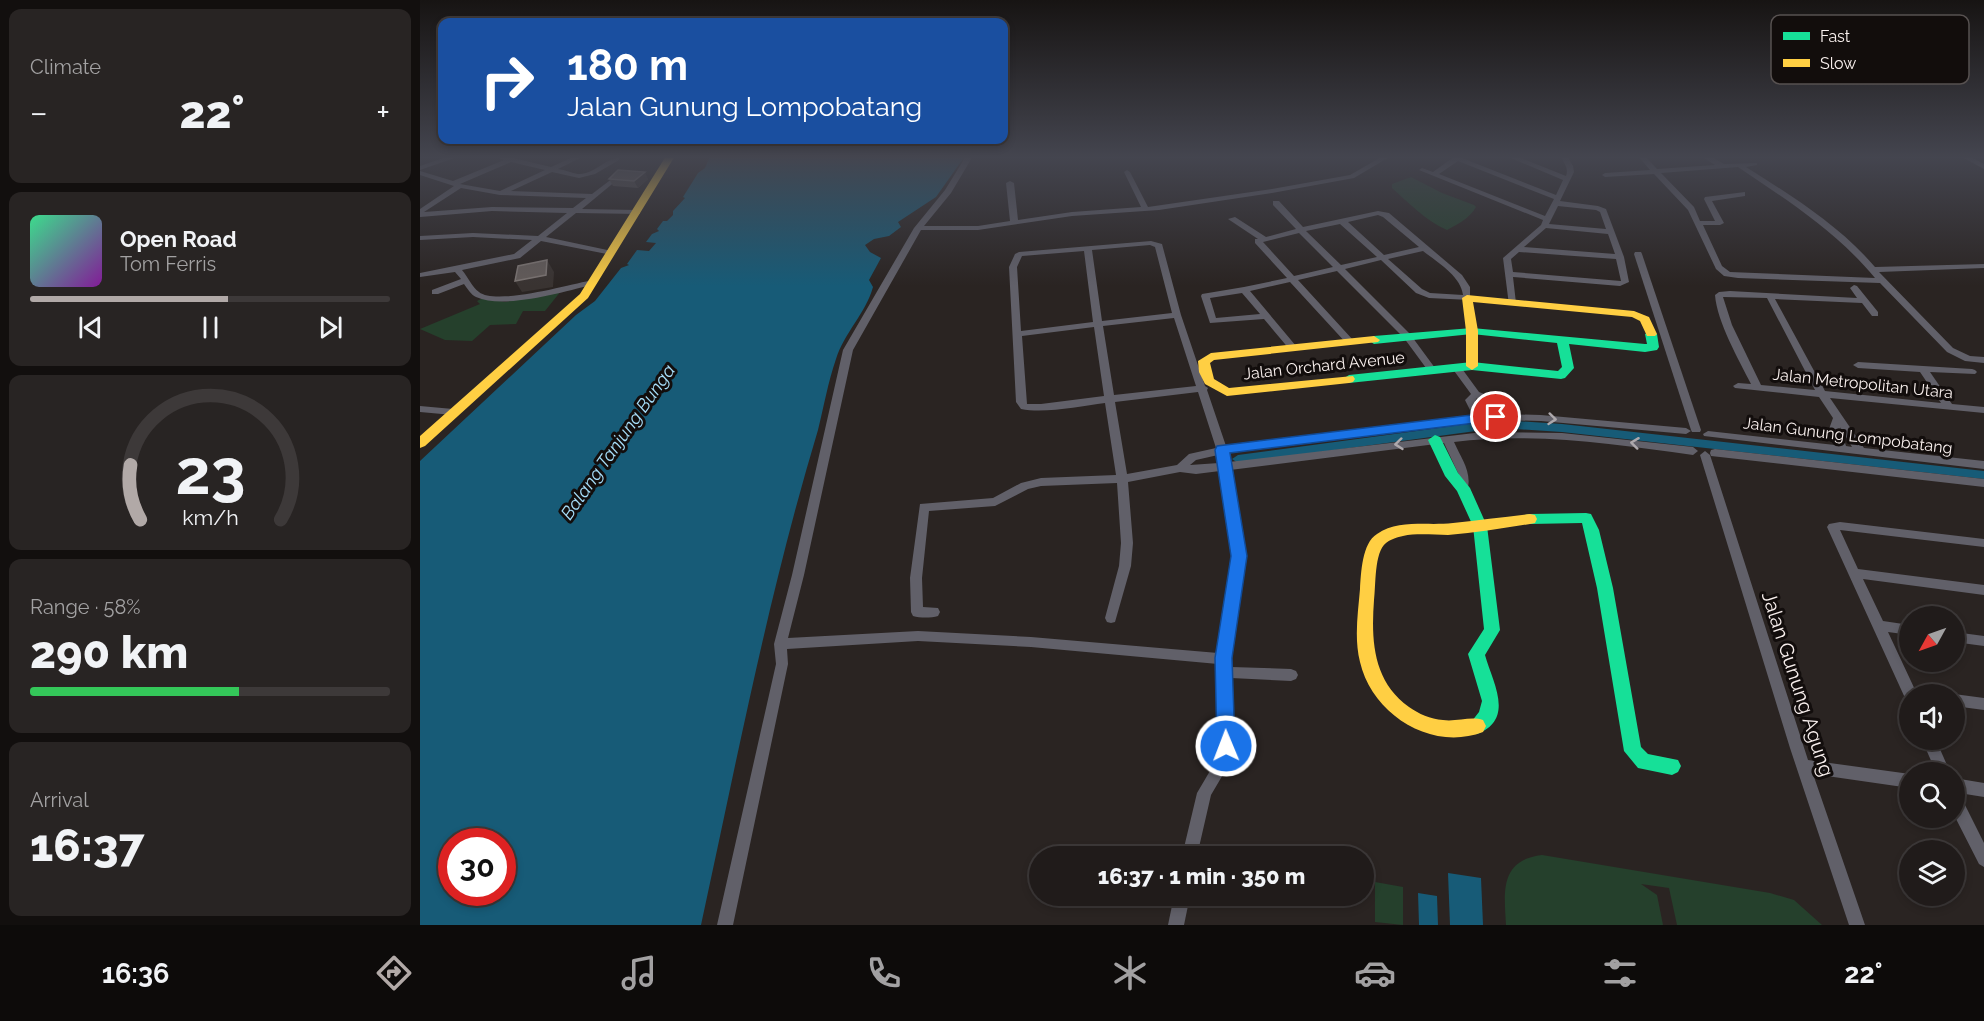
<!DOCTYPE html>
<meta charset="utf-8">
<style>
body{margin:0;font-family:Raleway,sans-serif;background:#282423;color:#f1f3f6;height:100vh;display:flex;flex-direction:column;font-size:22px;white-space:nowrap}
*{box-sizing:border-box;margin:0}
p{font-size:20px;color:#a2a1a2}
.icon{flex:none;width:33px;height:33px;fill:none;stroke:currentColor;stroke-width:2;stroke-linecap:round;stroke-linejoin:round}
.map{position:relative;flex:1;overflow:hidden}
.details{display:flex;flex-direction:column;gap:9px;padding:9px;background:#120f0e;width:420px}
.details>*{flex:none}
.hud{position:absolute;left:18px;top:18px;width:570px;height:126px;border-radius:12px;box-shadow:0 3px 9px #0003,0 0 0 2px #3d3939;background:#1a4fa0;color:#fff;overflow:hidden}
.needle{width:39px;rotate:230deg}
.buttons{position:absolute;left:1479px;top:606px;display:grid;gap:12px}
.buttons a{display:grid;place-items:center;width:66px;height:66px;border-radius:50%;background:#201b1a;box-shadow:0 3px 9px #0003,0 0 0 2px #3d3939;font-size:30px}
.speed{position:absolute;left:18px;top:828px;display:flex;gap:12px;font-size:30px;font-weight:700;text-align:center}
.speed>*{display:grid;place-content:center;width:78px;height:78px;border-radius:50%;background:#201b1a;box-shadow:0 3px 9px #0003,0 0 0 2px #3d3939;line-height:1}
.speed .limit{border:9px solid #d22;background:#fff;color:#111}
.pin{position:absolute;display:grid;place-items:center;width:51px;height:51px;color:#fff;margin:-26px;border:3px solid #fff;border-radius:50%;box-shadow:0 2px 6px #0007}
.me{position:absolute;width:66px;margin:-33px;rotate:359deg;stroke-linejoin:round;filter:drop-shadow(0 0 4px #0008)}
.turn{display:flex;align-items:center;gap:21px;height:126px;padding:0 30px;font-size:27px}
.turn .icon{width:78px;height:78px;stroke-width:2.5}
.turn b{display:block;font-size:42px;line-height:51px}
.big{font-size:45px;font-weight:800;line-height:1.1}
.details .card{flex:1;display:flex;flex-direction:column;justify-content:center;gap:9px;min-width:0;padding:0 21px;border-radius:12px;background:#282423}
.details .dial{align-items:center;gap:0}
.dial svg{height:156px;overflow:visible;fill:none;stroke:#3d3939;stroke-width:7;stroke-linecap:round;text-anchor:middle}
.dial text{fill:#f1f3f6;stroke:none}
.song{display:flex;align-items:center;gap:18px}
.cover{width:72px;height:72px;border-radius:9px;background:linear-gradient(135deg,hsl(150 70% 55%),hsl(290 70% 35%))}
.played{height:6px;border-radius:3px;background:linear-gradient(90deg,#b1a9a7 55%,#3d3939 55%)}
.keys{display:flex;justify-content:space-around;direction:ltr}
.heat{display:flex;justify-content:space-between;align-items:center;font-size:33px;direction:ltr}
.charge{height:9px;border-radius:4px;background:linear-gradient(90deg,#34c759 58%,#3d3939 0)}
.trip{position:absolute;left:609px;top:846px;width:345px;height:60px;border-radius:30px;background:#201b1a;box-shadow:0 3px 9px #0003,0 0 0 2px #3d3939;font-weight:800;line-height:60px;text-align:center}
.menu{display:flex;height:96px;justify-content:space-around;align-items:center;background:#0d0b0a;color:#a2a1a2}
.menu .icon{width:42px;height:42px}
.menu .active{color:#b1a9a7}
.menu b{font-size:27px;color:#f1f3f6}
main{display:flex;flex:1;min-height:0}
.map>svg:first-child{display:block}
.green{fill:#25402c}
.water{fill:#175b77;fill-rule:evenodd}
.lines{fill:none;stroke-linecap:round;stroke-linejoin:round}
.canal{fill:#175b77;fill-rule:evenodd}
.street{fill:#616069;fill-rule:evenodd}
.fast{fill:#16e098;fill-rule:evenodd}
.slow{fill:#ffcf43;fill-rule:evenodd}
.wall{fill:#504a48}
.shaded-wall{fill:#393331}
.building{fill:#625b59;stroke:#7a7371;stroke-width:1.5}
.oneway{stroke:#ada8ac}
.route{fill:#1a73e8;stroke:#114b97;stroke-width:1.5}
.labels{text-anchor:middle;stroke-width:6;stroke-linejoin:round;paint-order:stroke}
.street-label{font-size:16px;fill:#f9f0ee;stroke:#120d0c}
.water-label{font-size:18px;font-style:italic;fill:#a8e0fc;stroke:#120d0c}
.near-street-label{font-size:20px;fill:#f9f0ee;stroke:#120d0c}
.key{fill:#120d0c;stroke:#575150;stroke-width:1.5}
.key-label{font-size:16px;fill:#f9f0ee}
</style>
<main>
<section class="details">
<div class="card"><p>Climate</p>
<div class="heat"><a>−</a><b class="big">22°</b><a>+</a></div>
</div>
<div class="card">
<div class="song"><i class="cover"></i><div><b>Open Road</b><p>Tom Ferris</p></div></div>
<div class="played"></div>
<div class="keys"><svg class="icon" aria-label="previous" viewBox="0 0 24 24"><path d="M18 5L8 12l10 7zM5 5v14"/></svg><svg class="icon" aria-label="pause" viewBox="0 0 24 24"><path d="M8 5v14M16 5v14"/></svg><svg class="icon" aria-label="next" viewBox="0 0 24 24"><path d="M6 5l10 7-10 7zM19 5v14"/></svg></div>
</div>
<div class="card dial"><svg viewBox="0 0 100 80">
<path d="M14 69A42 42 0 1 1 86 69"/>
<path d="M14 69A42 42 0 0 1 9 41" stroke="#b1a9a7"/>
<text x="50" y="56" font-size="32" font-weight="700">23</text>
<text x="50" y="72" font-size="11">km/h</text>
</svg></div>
<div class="card"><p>Range · 58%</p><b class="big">290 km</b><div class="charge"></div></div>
<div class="card"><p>Arrival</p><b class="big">16:37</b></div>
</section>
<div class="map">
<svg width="1564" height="925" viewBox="0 0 1564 925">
<rect width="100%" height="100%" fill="#2a2422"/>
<!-- green -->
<g class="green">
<path d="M991,177L1022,193L1054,205L1056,207C1049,219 1038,224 1027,230C1006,221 989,203 972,188V184Z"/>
<polygon points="141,291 125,311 103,311 96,324 70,325 52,341 25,340 0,329 60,304 57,301 63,298 85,302"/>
<path d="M1122,855L1350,893L1374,900L1402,925H1257L1249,888L1221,884L1237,895L1243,925H1086C1084,891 1080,860 1122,855Z"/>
<polygon points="955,882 983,887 983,925 955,922"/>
</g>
<!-- water -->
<g class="water">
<path d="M290,156H545L516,197L478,222L481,227L469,236L454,239L445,245L450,252L461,258L449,280L453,287C446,313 424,333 416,359C408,382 404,406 398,430C349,592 317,759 281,925H0V461L156,315L175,301L201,268L209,265L207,264L217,250L229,251L236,243L226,242L232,234L239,231L237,229L243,221H247L253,215V211L265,198L263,197L278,173L285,168ZM32,842H82V892H32Z"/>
<polygon points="1028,873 1061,878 1063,925 1030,925"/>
<polygon points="998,893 1017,896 1018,925 999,925"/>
</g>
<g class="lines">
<!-- canal -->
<polygon class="canal" points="1095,421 1142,424 1564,471 1564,479 1142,432 1095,429 1056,431 818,463 812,459 818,455 1056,423"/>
<!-- street -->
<g class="street">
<polygon points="29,156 40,156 0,170 0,166"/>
<path d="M72,156H85L131,167L155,156H164L138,169C145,170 152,173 158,174C174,175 185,158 199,158V160L175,174L159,178L132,172L91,191L172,194L193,178H197V180L162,209L217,210H220V214L156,213L126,237L192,251V255L121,241L100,258L42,270C48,277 52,287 59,292C76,306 151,284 173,280L177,282L176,284C145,291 85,310 56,297C51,295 47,288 44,284L18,294H12V290L41,279L35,272L0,277V273L94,254L112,240L53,237L0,240V236L53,233L118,236L147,213L72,211L0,217V209L34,186L0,175V171L33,181L84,160ZM91,162L125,170L80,191L40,184ZM41,188L80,195L166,198L153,208L72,207L4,212Z"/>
<path d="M546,156H553L531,193L504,226H558L590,221L586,183L590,181L594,183L598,220L652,212L721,207L704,172L707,170L710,172L728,207L852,189L930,175L963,156H971L934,178L852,193L739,210L652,216L558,230H501L433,350L384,575L368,638L498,631L611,637L798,653L813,556L800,471L776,474L760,472L708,482L713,543L711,566L695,622L691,623L687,622L685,618L699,566L701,543L697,483L621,486L608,489L575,506L509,511L502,578L503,607L518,608L520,612L518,616C511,618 500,618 493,616L491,612L490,578L500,504L573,498L601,483L621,478L696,475L685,403C660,406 625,414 601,409L596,402L589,267L595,254L599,252L731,241L742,244L761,315L785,386L788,388L787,390L806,446L1053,416L1045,400L1051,394L1032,368L1037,365L1040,366L1059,392L1069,396L1079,414L1121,415L1266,428L1271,431L1266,434L1121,421L1076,420L808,453L809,462L1063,432L1142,433L1273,447L1278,451L1273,455C1194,444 1113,432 1034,442C1041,458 1053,473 1047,491H1039L1038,488L1039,475L1024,443L810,470L825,556L811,667L871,669L876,671L878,675L876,679L871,681L811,678L813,727L811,761L791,795L777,856H762L777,793L797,759L799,727L798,664L611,647L498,641L367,649L368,664L313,925H297L356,664L354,644L372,575L423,350L494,228L525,190ZM730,245L735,247L752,313L682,321L672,250ZM664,251L673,322L601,331L597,267L602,256ZM754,318L776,386L694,395L683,326ZM674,327L684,396L621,404H607L602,336ZM778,392L796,448L769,454L757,465L707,474L695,402ZM1057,398L1062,400L1070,414L1062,415L1055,401ZM798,455L799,463L770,465L776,460Z"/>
<path d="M1035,156H1043L1042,158L1136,195L1143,180L1086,156H1096L1146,176C1149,168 1144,163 1140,156H1147L1153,166L1154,172L1140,201L1178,206L1186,209L1204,257L1209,282L1200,286L1093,277L1096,303L1095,305H1089L1083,258L1121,225L1123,220L999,170L1002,168L1013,172ZM1038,161L1134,199L1125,216L1019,174ZM1138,206L1176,210L1180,212L1186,229L1129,224ZM1126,228L1188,234L1195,254L1104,247ZM1099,252L1196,259L1201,281L1093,272L1091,259Z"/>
<path d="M1218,156H1225L1237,169L1295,165L1281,156H1290L1304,164L1337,163V165L1326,167C1372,196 1420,226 1455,267L1564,264V268L1459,272L1533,348L1550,356L1564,357V363L1545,361L1527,352L1460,283L1318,278L1304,276L1296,269L1268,210L1234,174L1185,177L1182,175L1185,173L1230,170ZM1318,167C1367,200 1417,232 1455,278L1310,272L1302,266L1283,225H1300L1304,223L1292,201L1325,196V192L1285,197L1284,199L1295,221H1280L1274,207L1241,173Z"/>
<polygon points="1540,156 1549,156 1564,164 1564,169"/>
<path d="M853,201H859L883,227L958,211L969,213L1042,275L1050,287V300L1009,298L996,293L961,260L925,269L990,334L1015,368L1017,370L1015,372H1009L984,338L917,271L878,280L933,340L935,342L933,344H927L870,282L830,291L876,346L878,348L876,350H870L844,319L790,323L781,296L782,294L824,287L867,278L835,243V239H838L808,219L815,217L846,237L876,229L853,205ZM958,215L963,217L999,247L964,255L928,222ZM920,224L957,257L921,265L886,231ZM879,233L913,267L874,276L843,242ZM1003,251C1017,262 1041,276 1043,295L1010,293L1002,289L968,259ZM822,293L840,314L796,318L790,298Z"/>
<polygon points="1215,252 1221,252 1222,254 1281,430 1280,432 1272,432 1271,430 1214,254"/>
<path d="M1434,285L1437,286L1458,312V316H1452L1442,303L1355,299L1405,391L1521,403L1500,372L1438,368L1433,365L1438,362L1552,369L1555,370L1557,372L1555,374L1510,372L1532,404L1564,407V413L1410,398L1444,448L1564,461V469L1284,436L1283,434L1288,431L1415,445L1409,429L1413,418L1399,397L1315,388L1313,386L1318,383L1331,384C1319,360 1297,322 1295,295L1299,292L1310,291L1437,298L1430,288ZM1303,297L1347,298L1395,390L1341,385L1312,325ZM1420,427L1432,447L1426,446Z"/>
<polygon points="0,406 33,409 38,412 33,415 0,412"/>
<polygon points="1295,449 1564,479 1564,487 1291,456 1290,453 1291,450"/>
<polygon points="1285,451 1290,455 1388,760 1490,774 1490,788 1393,774 1445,925 1429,925 1370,748 1280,455"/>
<polygon points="1420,522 1564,539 1564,547 1420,530 1438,569 1564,585 1564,595 1443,579 1463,621 1490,625 1490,635 1468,632 1497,694 1490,694 1490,700 1485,698 1407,527 1409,524"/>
<polygon points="1534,632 1564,636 1564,646 1534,642"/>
<polygon points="1532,694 1534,694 1564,698 1564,710 1534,706 1534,694"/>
<polygon points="1502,740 1516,740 1530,772 1516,772"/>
<polygon points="1534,778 1564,783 1564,797 1539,793 1564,843 1564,867 1559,864 1534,815"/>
<polygon points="754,896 770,896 764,925 748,925"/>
</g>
<!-- fast -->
<g class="fast">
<polygon points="1052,328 1225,344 1227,344 1225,334 1231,331 1237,334 1239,347 1237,350 1225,352 1149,344 1154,368 1145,378 1141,379 1052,370 929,383 923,379 929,375 1052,362 1138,371 1142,367 1137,343 1052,334 954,344 948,340 954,336"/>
<path d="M1015,435L1020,437L1038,473L1050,488L1067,526L1080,630L1065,655C1072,681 1096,719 1057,734L1051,732L1048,726L1059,712L1062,701L1048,654L1064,629L1053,526L1037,491L1025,476L1008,440Z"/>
<polygon points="1166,513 1171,514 1179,530 1193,588 1221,747 1228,754 1258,760 1261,766 1258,772 1252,775 1218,768 1204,751 1177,588 1162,523 1110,524 1105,523 1103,519 1105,515 1110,514"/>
</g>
<!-- slow -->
<g class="slow">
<polygon points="246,156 255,156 168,298 5,446 0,448 0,436 160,294"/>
<polygon points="1047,295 1214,311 1229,317 1237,334 1235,336 1227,336 1220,321 1212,317 1053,302 1058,331 1058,366 1052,370 1046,366 1046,331 1042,298"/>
<polygon points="954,336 960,340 958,342 794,360 790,363 794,379 809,388 933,376 935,379 933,382 929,383 807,396 785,384 779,372 778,361 791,353"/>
<path d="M1110,514L1115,515L1117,519L1115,523L1110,524C1083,528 1056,533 1028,535C1014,535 997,533 983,536C978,537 969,540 966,543C954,552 956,586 954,600C951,641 953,681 989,707C999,714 1010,719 1023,720C1036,722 1051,716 1063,720L1066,726L1063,732C1011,752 952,714 940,662C934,638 938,613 940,589C941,573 942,543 957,534C979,519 1008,526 1033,523C1059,520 1084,517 1110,514Z"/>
</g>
</g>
<!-- wall -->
<polygon class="wall" points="189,179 228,179 218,188 193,186"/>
<!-- shaded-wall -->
<g class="shaded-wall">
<polygon points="225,172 228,179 218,188 214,181"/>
<polygon points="127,260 134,272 133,287 102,292 95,281"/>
</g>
<!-- building -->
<g class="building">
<polygon points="198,170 225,172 214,181 189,179"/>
<polygon points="127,260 126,275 95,281 98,266"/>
</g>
<!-- one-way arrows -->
<defs><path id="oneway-chevron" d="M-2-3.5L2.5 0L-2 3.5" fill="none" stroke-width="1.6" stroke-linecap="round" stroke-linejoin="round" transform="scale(1.5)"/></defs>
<g class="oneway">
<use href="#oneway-chevron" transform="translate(1132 419) rotate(6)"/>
<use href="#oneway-chevron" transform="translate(1215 443) rotate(-173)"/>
<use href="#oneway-chevron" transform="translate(979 444) rotate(174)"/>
</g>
<!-- sky -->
<linearGradient id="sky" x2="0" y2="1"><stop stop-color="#171413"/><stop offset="0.55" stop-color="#44454f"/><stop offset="1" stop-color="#44454f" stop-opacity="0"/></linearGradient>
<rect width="1564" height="286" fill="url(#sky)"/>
<!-- route -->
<polygon class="route" points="1076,412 1080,414 1082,417 1080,420 810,453 827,556 812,658 815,746 812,752 806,755 800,752 797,746 795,658 811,556 795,450 797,446"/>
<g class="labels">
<!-- street labels -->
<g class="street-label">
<text transform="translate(904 365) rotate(-6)" y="6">Jalan Orchard Avenue</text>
<text transform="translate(1443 383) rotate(6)" y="6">Jalan Metropolitan Utara</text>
<text transform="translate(1428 435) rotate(7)" y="6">Jalan Gunung Lompobatang</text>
</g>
<!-- water labels -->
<g class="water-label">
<text transform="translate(198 442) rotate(-55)" y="6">Balang Tanjung Bunga</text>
</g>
<!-- near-street labels -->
<g class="near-street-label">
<text transform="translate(1378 684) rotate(72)" y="7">Jalan Gunung Agung</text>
</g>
</g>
<!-- legend -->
<rect x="1351" y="15" width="198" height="69" rx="9" class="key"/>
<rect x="1363" y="32" width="27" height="8" fill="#16e098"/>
<rect x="1363" y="59" width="27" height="8" fill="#ffcf43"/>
<g class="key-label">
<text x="1400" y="42">Fast</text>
<text x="1400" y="69">Slow</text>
</g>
</svg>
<div class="buttons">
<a><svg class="needle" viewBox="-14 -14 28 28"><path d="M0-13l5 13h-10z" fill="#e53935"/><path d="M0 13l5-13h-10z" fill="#a2a1a2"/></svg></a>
<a><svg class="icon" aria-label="sound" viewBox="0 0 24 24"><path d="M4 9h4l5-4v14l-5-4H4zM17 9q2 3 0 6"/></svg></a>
<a><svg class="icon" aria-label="search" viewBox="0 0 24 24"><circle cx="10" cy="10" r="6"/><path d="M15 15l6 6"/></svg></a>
<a><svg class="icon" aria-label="layers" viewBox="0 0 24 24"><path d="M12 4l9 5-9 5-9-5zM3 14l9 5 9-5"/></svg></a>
</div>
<div class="speed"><div class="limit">30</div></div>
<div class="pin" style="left:1076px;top:417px;background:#d93025"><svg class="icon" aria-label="arrive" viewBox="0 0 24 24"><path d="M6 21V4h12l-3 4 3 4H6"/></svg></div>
<svg class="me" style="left:806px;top:746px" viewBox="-20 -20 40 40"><circle r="17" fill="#1a73e8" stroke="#fff" stroke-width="3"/><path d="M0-11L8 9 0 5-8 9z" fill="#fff"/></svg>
<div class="trip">16:37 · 1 min · 350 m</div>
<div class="hud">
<div class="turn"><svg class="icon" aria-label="right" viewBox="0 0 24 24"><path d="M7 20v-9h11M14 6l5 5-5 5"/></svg><div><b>180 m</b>Jalan Gunung Lompobatang</div></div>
</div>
</div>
</main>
<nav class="menu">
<b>16:36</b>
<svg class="icon active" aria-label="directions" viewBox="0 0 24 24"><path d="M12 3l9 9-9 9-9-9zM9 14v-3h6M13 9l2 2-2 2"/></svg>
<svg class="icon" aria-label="music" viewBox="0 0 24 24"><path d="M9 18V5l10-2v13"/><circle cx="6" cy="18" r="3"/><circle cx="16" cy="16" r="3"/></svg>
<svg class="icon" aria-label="phone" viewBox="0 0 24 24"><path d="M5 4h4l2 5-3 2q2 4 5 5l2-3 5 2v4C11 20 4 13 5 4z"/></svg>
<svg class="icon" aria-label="climate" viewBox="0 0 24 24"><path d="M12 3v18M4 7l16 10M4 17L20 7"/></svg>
<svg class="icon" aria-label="car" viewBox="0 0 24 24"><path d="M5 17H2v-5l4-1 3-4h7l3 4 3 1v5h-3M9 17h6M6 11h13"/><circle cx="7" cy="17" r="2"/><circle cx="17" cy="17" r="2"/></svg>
<svg class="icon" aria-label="filters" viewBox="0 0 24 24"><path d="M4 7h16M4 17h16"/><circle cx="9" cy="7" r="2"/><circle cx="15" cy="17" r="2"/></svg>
<b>22°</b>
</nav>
